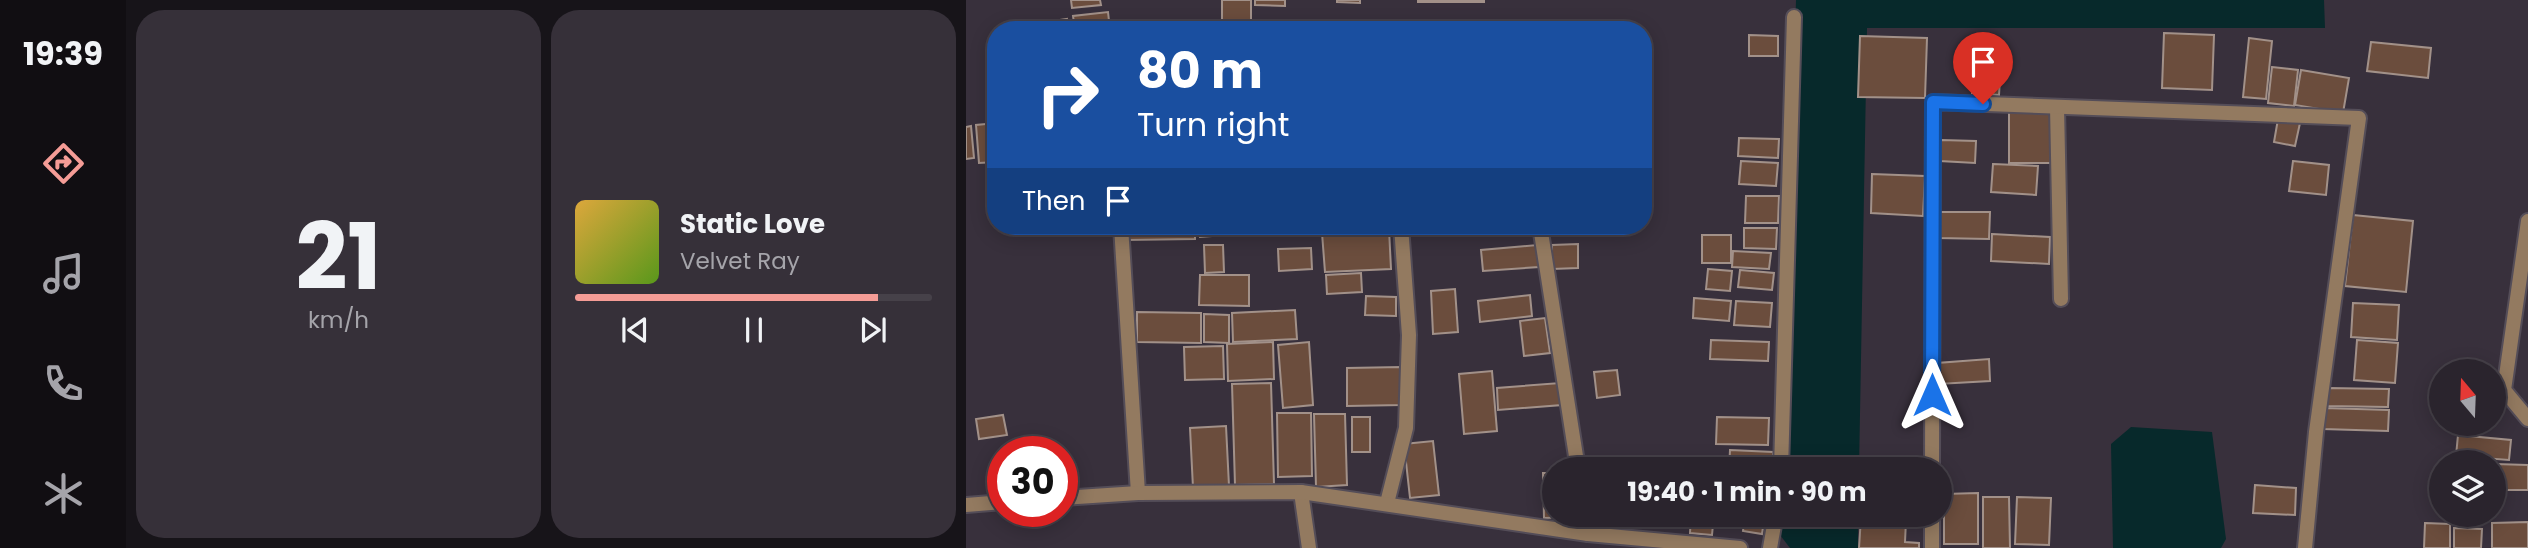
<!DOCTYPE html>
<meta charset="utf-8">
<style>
body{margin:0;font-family:Poppins,sans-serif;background:#363039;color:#f1f3f6;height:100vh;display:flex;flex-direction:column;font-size:26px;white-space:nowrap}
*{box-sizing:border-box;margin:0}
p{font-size:23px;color:#a5a4aa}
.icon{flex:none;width:38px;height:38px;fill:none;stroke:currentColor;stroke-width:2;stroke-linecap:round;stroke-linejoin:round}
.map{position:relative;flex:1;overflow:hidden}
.side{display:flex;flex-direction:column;gap:10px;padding:10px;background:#171419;width:840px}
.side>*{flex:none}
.guide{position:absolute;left:21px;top:21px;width:665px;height:214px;border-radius:28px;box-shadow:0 4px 18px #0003,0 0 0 2px #464149;background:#1a4fa0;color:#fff;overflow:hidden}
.needle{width:46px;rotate:341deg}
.buttons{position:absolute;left:1463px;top:359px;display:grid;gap:14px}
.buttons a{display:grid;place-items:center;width:77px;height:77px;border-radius:50%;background:#2a242d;box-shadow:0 4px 18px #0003,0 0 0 2px #464149;font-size:35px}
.speed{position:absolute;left:21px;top:436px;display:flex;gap:14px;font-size:35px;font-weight:700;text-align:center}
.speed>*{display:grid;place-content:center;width:91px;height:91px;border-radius:50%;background:#2a242d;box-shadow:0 4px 18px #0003,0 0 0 2px #464149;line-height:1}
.speed .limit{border:10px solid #d22;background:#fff;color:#111}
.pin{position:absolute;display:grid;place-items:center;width:60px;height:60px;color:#fff;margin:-72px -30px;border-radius:50% 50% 50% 0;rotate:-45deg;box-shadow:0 0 7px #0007}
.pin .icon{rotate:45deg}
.me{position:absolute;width:77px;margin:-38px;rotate:0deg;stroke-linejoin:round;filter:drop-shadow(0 0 5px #0008)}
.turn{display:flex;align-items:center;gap:24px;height:147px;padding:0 35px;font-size:32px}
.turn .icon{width:91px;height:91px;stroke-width:2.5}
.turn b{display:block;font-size:49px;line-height:60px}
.then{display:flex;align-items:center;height:66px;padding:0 35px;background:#0003;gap:14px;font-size:26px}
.side .card{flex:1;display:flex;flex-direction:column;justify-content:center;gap:10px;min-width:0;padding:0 24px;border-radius:28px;background:#363039}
.side .dial{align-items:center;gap:0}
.dial b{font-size:91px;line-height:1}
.song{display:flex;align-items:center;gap:21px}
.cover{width:84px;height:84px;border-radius:10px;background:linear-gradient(135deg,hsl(40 70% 55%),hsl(90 70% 35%))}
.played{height:7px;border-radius:4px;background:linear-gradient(90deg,#f59c96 85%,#464149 85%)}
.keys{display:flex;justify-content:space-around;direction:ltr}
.side .tiles{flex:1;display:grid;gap:10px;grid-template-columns:repeat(2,1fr)}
.trip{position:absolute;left:576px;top:457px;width:410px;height:70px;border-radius:35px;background:#2a242d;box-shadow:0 4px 18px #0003,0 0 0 2px #464149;font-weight:700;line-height:70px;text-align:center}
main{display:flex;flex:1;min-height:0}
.menu{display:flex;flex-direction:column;width:126px;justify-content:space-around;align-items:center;background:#110e12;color:#a5a4aa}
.menu .icon{width:49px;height:49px}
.menu .selected{color:#f59c96}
.menu b{font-size:32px;color:#f1f3f6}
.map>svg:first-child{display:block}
.water{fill:#07292b}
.building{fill:#6b4d3d;stroke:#a29189;stroke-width:2}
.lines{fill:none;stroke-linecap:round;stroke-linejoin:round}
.minor-casing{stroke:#544d58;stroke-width:18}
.tertiary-casing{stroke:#544d58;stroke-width:18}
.minor{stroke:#937a60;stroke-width:14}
.tertiary{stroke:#937a60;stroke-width:14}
.route-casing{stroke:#114b97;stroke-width:18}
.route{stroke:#1a73e8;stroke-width:12}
</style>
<main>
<nav class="menu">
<b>19:39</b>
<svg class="icon selected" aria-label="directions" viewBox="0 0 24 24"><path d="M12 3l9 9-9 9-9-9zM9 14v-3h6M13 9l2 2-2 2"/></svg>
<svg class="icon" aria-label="music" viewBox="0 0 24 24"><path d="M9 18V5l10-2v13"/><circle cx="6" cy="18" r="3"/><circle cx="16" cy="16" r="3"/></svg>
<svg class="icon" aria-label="phone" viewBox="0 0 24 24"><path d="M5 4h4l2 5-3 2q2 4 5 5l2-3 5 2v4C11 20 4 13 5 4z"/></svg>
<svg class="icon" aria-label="climate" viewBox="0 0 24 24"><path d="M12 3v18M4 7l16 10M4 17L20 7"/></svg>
</nav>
<section class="side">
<div class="tiles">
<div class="card dial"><b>21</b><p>km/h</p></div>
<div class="card">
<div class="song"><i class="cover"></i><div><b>Static Love</b><p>Velvet Ray</p></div></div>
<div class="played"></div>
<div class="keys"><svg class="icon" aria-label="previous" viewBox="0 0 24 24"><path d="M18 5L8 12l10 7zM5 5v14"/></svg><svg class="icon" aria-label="pause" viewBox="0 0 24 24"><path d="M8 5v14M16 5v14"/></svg><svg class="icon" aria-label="next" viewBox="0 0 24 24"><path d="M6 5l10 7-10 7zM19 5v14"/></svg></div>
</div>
</div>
</section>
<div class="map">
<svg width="1562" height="548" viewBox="0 0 1562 548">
<rect width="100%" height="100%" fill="#38303c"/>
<!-- water -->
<g class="water">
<polygon points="830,0 1358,0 1359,28 901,28 893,469 816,469"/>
<polygon points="1165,427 1246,432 1260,539 1255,548 1147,548 1145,444"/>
<polygon points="814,515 892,515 892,548 824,548 814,535"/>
</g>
<!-- building -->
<g class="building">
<polygon points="105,0 134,0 135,5 106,8"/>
<rect x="256" y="0" width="29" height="21"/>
<polygon points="289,0 319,0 319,6 289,5"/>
<polygon points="371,0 394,0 394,3 371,2"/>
<rect x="452" y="0" width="66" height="2"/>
<polygon points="142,12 144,30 109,30 107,16"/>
<polygon points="101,19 103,30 60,30 60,25"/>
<polygon points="479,24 479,30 432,30 432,26"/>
<polygon points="1198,33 1248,35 1246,90 1196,88"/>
<polygon points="783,35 812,36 812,56 783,56"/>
<polygon points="894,36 961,38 959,98 892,97"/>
<polygon points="1283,38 1306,41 1300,99 1277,97"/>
<polygon points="1405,42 1465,48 1462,78 1401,71"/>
<polygon points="1007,61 1035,63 1033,95 1006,93"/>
<polygon points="1306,67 1332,70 1328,106 1302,103"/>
<polygon points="1335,70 1383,78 1377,113 1329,105"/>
<rect x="1043" y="109" width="44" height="54"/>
<polygon points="1312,119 1334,123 1329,146 1308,142"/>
<polygon points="30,123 30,162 13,163 10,125"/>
<polygon points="5,126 8,158 0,159 0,127"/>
<polygon points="773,138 813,139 812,158 772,156"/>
<polygon points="975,140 1010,141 1009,163 974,161"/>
<polygon points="775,161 812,163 810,186 773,184"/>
<polygon points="1327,161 1363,165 1360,195 1323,191"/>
<polygon points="1027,164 1072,166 1070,195 1025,192"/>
<polygon points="906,174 959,176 957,216 905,213"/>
<polygon points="780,196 813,196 812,223 779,223"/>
<polygon points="972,212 1024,212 1023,239 972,238"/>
<polygon points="1387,215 1447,221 1440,292 1379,286"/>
<polygon points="159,226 229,226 229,239 159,240"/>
<polygon points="233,226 297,226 297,232 234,237"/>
<polygon points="778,228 811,228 810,249 778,248"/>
<polygon points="423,229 425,269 359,272 356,233"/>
<polygon points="1026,234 1084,237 1083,264 1025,261"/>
<rect x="736" y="235" width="29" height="28"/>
<polygon points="612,244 612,268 586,269 586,245"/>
<polygon points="238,245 257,245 258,272 239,273"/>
<polygon points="571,245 573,267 517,271 515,250"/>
<polygon points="345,248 346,269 313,271 312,249"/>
<polygon points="767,251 805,253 803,269 766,267"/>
<polygon points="742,269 766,271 764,291 740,289"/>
<polygon points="774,270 808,273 806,290 772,287"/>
<polygon points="395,273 396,292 361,294 360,275"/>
<polygon points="234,275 283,275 283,306 233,305"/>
<polygon points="489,289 492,332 467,334 465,291"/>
<polygon points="564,295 566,316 514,322 512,301"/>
<polygon points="400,296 430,297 430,316 399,315"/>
<polygon points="728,298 765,301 763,321 727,318"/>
<polygon points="770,301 806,303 804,327 768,325"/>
<polygon points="1387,303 1433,305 1431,340 1385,337"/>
<polygon points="329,310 331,339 267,342 266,313"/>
<polygon points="171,312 235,313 235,343 171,342"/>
<polygon points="238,314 263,315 263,343 238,342"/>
<polygon points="579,318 584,353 558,356 554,321"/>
<polygon points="745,340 803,342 802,361 744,359"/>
<polygon points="1391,340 1432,343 1429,383 1388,380"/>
<polygon points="307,342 308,379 262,381 261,344"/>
<polygon points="343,342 347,405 317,408 312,345"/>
<polygon points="257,346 258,379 219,380 218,347"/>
<polygon points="1023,359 1024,381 972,384 971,363"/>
<polygon points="435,367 436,405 381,406 381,368"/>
<polygon points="651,370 654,395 631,398 628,372"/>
<polygon points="526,371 531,431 498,434 493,374"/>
<polygon points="305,383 308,484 269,485 266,384"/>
<polygon points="594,383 596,405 532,410 531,388"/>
<polygon points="1362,388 1423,389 1422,407 1361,406"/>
<polygon points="1358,408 1423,410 1422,431 1357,429"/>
<polygon points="311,413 345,413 346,476 312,477"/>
<polygon points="348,414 379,414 381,485 350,487"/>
<polygon points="37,415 41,435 13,439 10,419"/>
<rect x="386" y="417" width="18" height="35"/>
<polygon points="751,417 803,418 802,445 750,444"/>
<polygon points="260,426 263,486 227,488 224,428"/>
<polygon points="1492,435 1545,440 1543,460 1490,456"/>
<polygon points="467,441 473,495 444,498 438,444"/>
<polygon points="764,450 807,452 807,469 763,469"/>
<polygon points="1529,464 1562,465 1562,490 1529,490"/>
<polygon points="577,473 588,473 588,514 611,514 611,517 578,518"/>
<polygon points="1289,485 1330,488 1329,515 1287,513"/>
<polygon points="1012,493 1012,544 978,544 978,494"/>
<polygon points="1017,497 1043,497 1044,548 1017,548"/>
<polygon points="1051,497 1085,498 1083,545 1049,544"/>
<polygon points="725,514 748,514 746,535 724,533"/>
<polygon points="779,514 799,514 796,534 777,531"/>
<polygon points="895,517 940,520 939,542 953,543 953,548 893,548"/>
<polygon points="1562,522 1562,548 1526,548 1526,523"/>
<polygon points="1459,523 1484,524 1484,548 1458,548"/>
<polygon points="1488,528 1516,529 1515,548 1488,548"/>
</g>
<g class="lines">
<defs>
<g id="minor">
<polyline points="1091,107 1095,299"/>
<polyline points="1562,221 1538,390 1562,419"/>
<polyline points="155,226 172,493"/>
<polyline points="574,226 612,469"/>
<polyline points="815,469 828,17"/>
<polyline points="966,469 967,102 1393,118 1350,432 1339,548"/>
<polyline points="335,492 343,548"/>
<polyline points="421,503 440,428 443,335 435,226"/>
<polyline points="619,514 622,534"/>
<polyline points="966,514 966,548"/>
<polyline points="804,548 810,514"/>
</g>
<g id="tertiary">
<polyline points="96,498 172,493 335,492 622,534 774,548"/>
<polyline points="0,505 37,502"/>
</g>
</defs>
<!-- minor casing -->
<use href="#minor" class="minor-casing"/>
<!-- tertiary casing -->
<use href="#tertiary" class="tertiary-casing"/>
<!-- minor -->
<use href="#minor" class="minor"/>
<!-- tertiary -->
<use href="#tertiary" class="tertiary"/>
</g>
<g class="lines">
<defs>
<polyline id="route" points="966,395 967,102 1017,104"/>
</defs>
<!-- route casing -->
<use href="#route" class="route-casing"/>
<!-- route -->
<use href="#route" class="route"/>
</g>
</svg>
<div class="buttons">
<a><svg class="needle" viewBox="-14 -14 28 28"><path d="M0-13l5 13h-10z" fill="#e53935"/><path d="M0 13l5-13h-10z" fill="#a5a4aa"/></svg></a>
<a><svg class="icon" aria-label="layers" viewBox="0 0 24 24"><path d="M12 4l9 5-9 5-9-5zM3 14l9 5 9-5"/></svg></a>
</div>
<div class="speed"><div class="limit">30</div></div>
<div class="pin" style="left:1017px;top:104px;background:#d93025"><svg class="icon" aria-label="arrive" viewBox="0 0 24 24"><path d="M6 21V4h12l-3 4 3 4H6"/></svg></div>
<svg class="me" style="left:966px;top:395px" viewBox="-20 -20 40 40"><path d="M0-17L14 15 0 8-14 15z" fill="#1a73e8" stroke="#fff" stroke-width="4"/></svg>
<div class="trip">19:40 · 1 min · 90 m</div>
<div class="guide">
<div class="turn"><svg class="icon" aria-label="right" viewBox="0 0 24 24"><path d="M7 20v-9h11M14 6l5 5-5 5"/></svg><div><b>80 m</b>Turn right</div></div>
<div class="then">Then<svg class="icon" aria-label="arrive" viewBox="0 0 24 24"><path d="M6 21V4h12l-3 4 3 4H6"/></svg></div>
</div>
</div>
</main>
